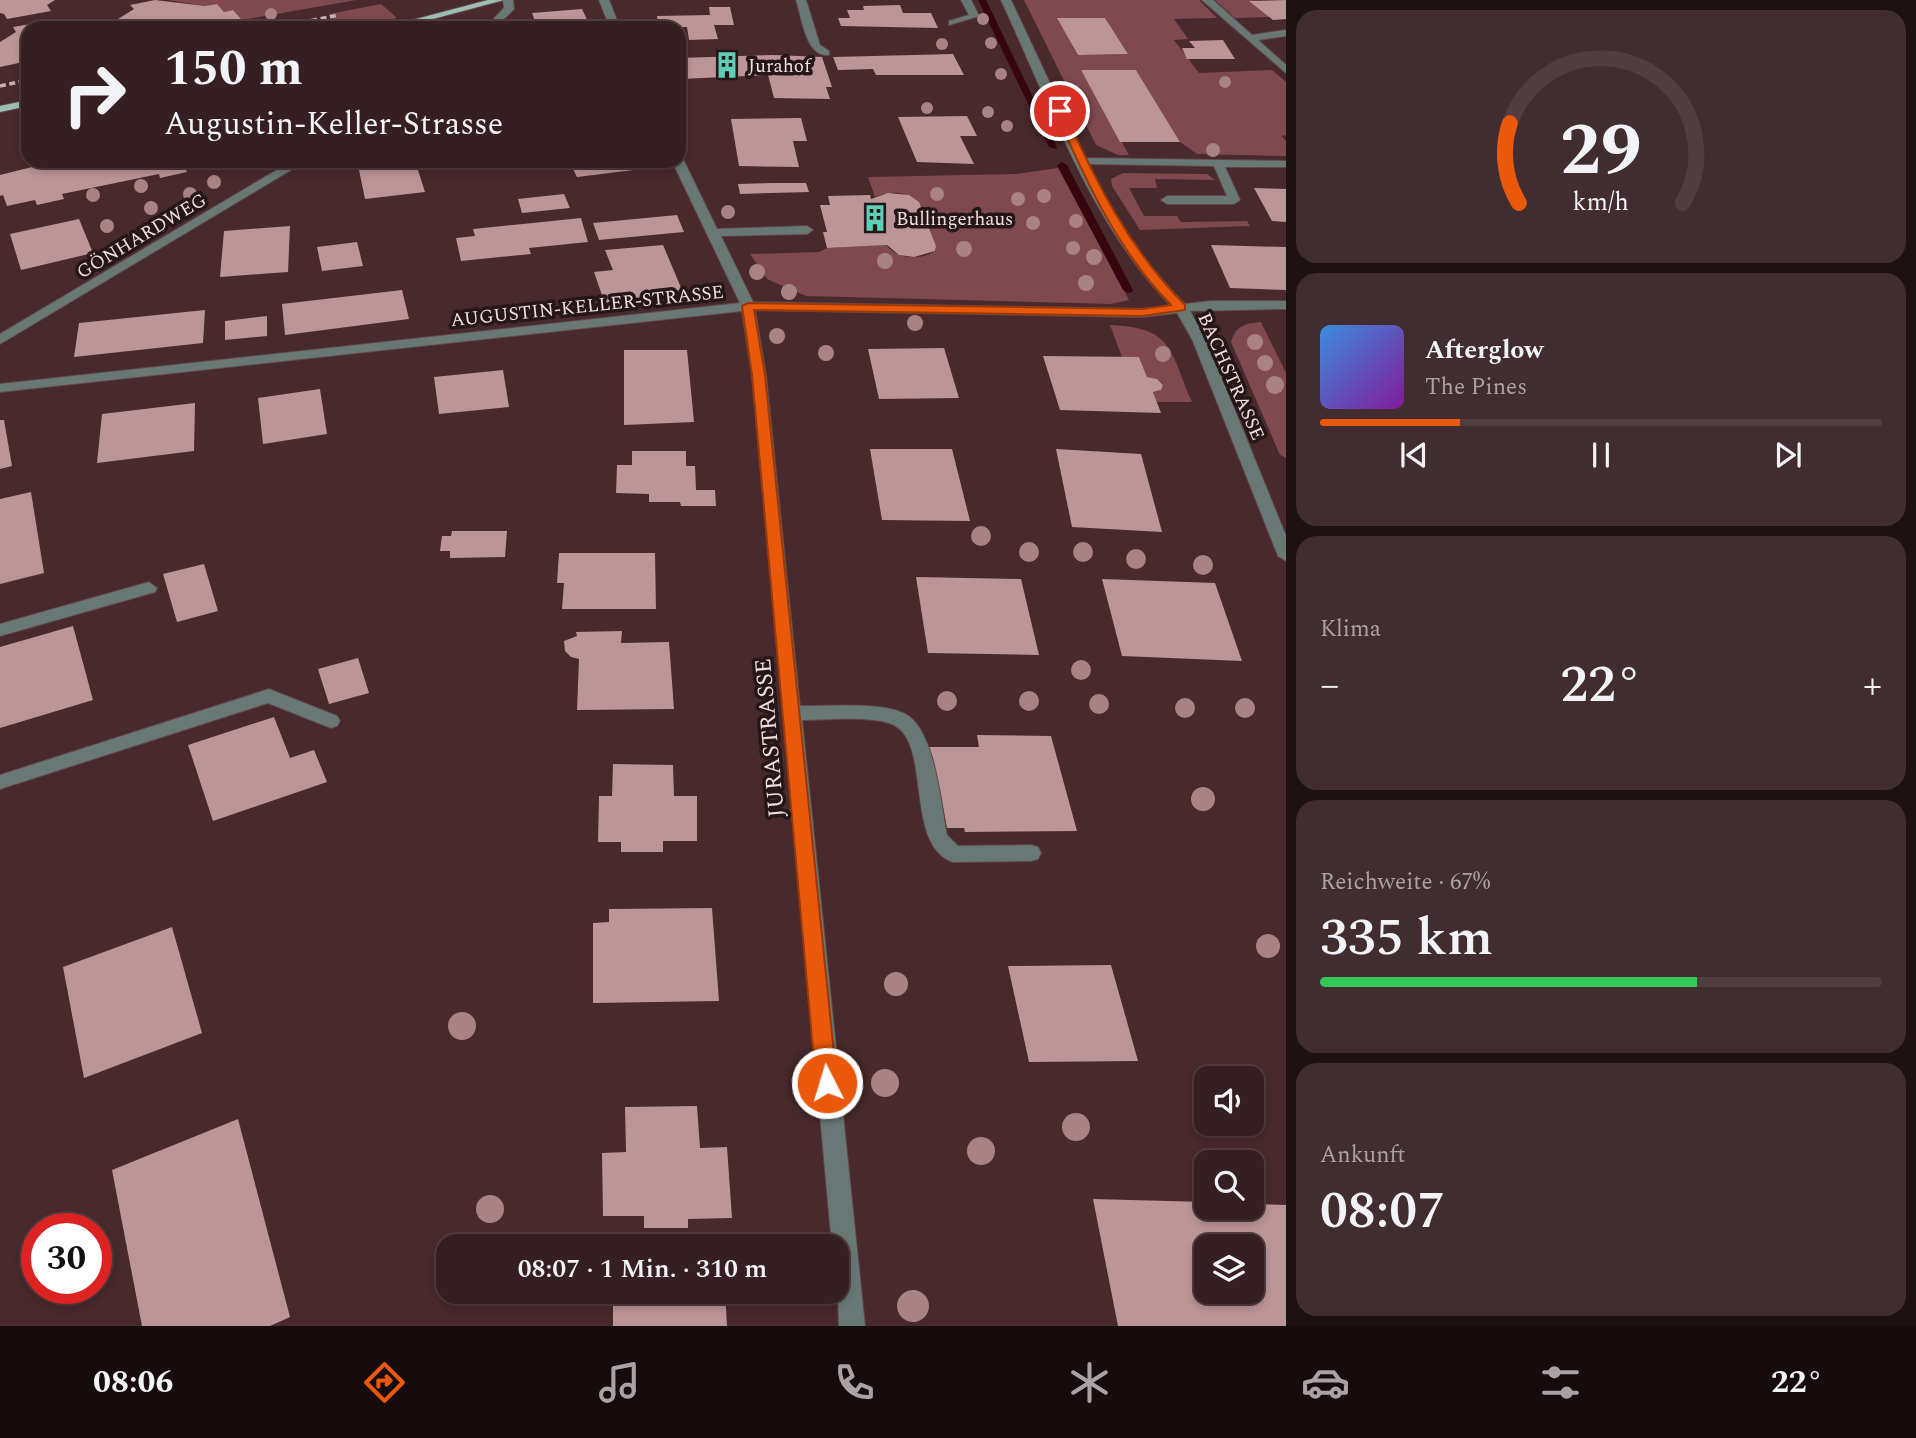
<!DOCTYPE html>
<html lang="de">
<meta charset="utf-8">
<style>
body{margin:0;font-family:Spectral,serif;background:#412c2f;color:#f1f3f6;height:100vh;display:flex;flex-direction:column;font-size:26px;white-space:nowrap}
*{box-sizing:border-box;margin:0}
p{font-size:23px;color:#aaa2a5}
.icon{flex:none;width:38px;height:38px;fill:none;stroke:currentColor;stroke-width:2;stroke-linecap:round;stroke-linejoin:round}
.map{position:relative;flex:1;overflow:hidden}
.details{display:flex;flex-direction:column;gap:10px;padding:10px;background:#1e1113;width:630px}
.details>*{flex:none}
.hud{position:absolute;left:21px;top:21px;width:665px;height:147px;border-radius:21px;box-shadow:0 4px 10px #0003,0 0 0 2px #503d40;background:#361f22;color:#f1f3f6;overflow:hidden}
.fabs{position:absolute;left:1194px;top:1066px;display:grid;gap:14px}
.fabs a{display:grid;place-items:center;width:70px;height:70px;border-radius:14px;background:#361f22;box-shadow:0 4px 10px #0003,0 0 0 2px #503d40;font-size:35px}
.speed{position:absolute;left:21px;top:1213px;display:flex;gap:14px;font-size:35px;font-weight:700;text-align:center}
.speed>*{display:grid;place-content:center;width:91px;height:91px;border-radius:50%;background:#361f22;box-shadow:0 4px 10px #0003,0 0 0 2px #503d40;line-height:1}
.speed .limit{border:10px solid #d22;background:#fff;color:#111}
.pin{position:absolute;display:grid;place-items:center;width:60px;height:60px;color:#fff;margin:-30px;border:4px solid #fff;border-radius:50%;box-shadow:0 2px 7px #0007}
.me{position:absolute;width:77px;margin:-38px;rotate:355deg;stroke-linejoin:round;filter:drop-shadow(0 0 5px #0008)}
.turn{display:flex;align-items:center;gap:24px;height:147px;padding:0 28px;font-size:32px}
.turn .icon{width:91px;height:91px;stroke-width:2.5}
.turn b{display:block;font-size:49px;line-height:60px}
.big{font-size:52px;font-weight:600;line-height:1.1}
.details .tile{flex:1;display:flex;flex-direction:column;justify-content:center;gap:10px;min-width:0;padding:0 24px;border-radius:21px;background:#412c2f}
.details .dial{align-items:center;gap:0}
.dial svg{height:182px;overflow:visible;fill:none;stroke:#503d40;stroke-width:7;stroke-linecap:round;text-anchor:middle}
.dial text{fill:#f1f3f6;stroke:none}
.song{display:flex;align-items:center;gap:21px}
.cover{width:84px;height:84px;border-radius:10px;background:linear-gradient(135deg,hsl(210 70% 55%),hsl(290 70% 35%))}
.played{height:7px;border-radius:4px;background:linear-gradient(90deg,#ea580c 25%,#503d40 25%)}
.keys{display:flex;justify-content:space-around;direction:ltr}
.heat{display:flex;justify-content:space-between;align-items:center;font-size:38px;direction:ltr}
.charge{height:10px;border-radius:5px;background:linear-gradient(90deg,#34c759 67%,#503d40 0)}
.trip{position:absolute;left:436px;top:1234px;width:413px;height:70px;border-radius:21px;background:#361f22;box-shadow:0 4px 10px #0003,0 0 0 2px #503d40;font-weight:600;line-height:70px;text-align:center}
.tabs{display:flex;height:112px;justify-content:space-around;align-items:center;background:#160c0e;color:#aaa2a5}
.tabs .icon{width:49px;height:49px}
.tabs .current{color:#ea580c}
.tabs b{font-size:32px;color:#f1f3f6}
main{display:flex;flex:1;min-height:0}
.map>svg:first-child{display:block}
.green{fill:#7f494f;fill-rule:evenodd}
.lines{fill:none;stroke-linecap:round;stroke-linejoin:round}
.stream{fill:#360510;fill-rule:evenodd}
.building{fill:#bb9598;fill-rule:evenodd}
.minor-casing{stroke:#634649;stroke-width:2}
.major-casing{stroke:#634649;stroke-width:2}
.minor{fill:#687975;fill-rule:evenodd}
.major{fill:#9bbeb5;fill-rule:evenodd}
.rail{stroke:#c9b1b4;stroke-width:3.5;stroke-dasharray:6 3.5;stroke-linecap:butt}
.tree{fill:#a88285}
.route{fill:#ea580c;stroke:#983908;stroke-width:2}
.labels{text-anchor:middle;stroke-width:7;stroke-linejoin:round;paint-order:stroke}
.far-poi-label{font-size:19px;fill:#f1dcde;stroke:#251718;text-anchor:start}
.far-street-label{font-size:19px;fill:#f1dcde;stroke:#251718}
.street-label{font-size:23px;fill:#f1dcde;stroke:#251718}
</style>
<main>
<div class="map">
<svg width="1286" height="1326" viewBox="0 0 1286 1326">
<rect width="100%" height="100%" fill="#48292d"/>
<!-- green -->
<g class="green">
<polygon points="168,0 356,0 242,20 233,10 224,12 217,4 205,6"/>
<path d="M1024,0H1199L1217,18L1174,19L1188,39L1174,40L1199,73L1272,70L1286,82V135L1282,136L1286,141V156L1197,154L1180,142L1136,70H1081L1129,155H1118L1096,145ZM1058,18H1105L1128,54L1078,55Z"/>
<polygon points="1215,0 1258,0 1250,1 1270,17 1235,18"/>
<polygon points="381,4 397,18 352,28 299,28 333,21 329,14"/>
<path d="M1058,168L1129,300L1111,304L806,296L767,279L750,254L819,252L827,248L886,245C897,259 920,261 935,251L936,246C923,213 919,181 875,197L868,177L1016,174Z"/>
<polygon points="1123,173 1207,174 1215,180 1155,179 1157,188 1129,188 1144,216 1177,216 1181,222 1247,221 1250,226 1140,230 1112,186 1111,179"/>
<path d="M1261,322L1286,373V458L1280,455L1231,342C1236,325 1244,324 1261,322Z"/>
<path d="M1110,325C1174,328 1169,349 1192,402H1157L1153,392L1161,390L1163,384L1157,379L1147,377L1139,357H1122Z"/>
</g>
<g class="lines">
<!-- stream -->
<g class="stream">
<polygon points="978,0 986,0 1057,147 1056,149 1049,147"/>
<polygon points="1062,162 1067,165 1133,290 1132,292 1128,293 1123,290 1057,165"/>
</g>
</g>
<!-- building -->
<g class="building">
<polygon points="0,0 55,0 47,5 51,11 7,19 4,14 0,13"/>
<polygon points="155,0 205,6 217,4 224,12 233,10 242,20 199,28 92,28 110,24 134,9 130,5"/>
<polygon points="1286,0 1286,19 1273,20 1249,1"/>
<polygon points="900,5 903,13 931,13 938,28 841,26 838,18 850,18 847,10 864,10 863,6"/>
<polygon points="709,7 730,7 734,25 714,25 718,39 689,40 687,27 659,28 657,16 710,15"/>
<polygon points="582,9 591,28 527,28 525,22 535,21 532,13"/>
<polygon points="1057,18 1105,18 1128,54 1078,55"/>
<polygon points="53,20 55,23 77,28 28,28 28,61 0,67 0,42 16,32 13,27"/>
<polygon points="1223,40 1235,59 1187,59 1182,48 1195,48 1189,41"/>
<polygon points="953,54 964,75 876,75 873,69 838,70 833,57"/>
<polygon points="773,55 822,57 832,87 826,87 830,99 774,98 768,75 680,79 679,58"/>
<polygon points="1081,70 1136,70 1180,142 1120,142"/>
<polygon points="967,116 977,136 960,136 974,164 917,162 898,117"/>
<polygon points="801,118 807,141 793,141 799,167 739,166 731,119"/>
<polygon points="56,161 216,161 216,162 185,168 187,172 160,178 159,174 62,194 64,199 37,205 35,200 7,206 3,195 0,196 0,175"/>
<polygon points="569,161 638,161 642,169 577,177"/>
<polygon points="416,164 425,192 365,199 359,170"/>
<polygon points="772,183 806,183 809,192 740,194 738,184"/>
<polygon points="1254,188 1286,189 1286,222 1272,221"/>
<polygon points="888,193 909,195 919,202 936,246 935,251 914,257 899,255 887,245 827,248 823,232 827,232 820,205 830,205 828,196 870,195 871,199"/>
<polygon points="564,194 570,208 522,213 518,199"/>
<polygon points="677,215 684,232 599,240 593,223"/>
<polygon points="581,218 588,242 529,248 531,254 461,261 456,238 475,236 473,229"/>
<polygon points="79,219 93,253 21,270 10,234"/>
<polygon points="290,226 288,272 220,277 224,231"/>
<polygon points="357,242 363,266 322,271 317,247"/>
<polygon points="663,245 682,290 661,292 663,298 605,304 594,272 613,270 605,250"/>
<polygon points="1211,245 1286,247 1286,290 1230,288"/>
<polygon points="402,290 409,319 285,335 282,304"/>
<polygon points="205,310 203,343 74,357 79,323"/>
<polygon points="267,316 267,336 225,340 225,321"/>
<polygon points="944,348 959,398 879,399 868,349"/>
<polygon points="624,350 687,350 694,422 624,425"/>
<polygon points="1043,356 1139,357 1147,377 1157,379 1163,385 1161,390 1153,392 1161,413 1060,410"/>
<polygon points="503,370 509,407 439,414 434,377"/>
<polygon points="320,389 327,434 263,444 258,398"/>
<polygon points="195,403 194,451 97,463 102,414"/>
<polygon points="0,420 4,420 12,466 0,469"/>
<polygon points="870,449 952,449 970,521 882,520"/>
<polygon points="1056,449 1141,454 1162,532 1072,527"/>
<polygon points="632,451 686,451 686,466 695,466 696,490 715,490 716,506 681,506 680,502 649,502 649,494 616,493 617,465 632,465"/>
<polygon points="31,492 44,573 0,584 0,499"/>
<polygon points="452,531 507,531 505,557 450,558 450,551 440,551 442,536 451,536"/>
<polygon points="559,553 655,553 656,609 562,609 564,583 557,583"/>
<polygon points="204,564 218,611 177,622 163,574"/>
<polygon points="916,577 1021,579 1039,655 928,653"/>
<polygon points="1102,579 1215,583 1242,661 1122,656"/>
<polygon points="73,626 93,700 0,728 0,647"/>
<polygon points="622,631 621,643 669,642 674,709 577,710 579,659 571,657 565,651 564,641 577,636 576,632"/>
<polygon points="358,658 369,693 329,704 318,669"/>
<polygon points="274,717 290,758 314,750 327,782 213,821 188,745"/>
<polygon points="977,735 1051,736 1077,831 965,832 964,828 947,828 941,797 935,797 926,747 979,747"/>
<polygon points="613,764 673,765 674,796 697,796 697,841 663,841 663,852 621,852 621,842 598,842 599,796 612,796"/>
<polygon points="712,908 719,1001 593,1003 593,923 609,922 609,909"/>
<polygon points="172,927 202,1033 84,1078 63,967"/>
<polygon points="1111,965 1138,1061 1029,1062 1008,966"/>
<polygon points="697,1106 700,1148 727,1147 732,1218 688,1219 688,1228 644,1228 644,1216 603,1216 602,1153 626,1152 625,1107"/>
<polygon points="238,1119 290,1317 270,1326 142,1326 112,1170"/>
<path d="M1093,1199L1206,1202V1208H1251V1204L1286,1205V1326H1118ZM1206,1246H1251V1292H1206Z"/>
<polygon points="613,1292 725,1292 727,1326 613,1326"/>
</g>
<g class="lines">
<defs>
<g id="minor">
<polygon points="503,0 513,0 514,9 495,28 485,28 504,8"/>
<polygon points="599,0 609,0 620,28 610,28"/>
<path d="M796,0H806L820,45L829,51V55C805,57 802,17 796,0Z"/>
<polygon points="961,0 971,0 979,16 949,25 949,21 969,15"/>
<path d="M1001,0H1011L1085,158L1286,161V167H1225L1240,200L1234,204H1167L1161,200L1167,196H1227L1214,166L1088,164C1113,216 1144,264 1185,304L1211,301H1286V309L1190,311L1206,339L1286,536V561L1278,556L1192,339L1177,313L1142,317L755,310L766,375L800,706C828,707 884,701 907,715C935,732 941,805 947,835L958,846L1031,845L1038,847L1041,853L1038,859L1031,861L953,862C904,845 932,744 894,725C873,715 826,720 802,720L865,1326H839L836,1246H832L752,375L742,311L0,392V384L740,303L672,161H679V158L684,161L717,229L807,226L813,230L807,234L721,236L753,302L1142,309L1171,306C1091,224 1049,103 1001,0Z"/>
<polygon points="1202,0 1213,0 1252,35 1286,30 1286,36 1258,40 1286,65 1286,73"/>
<polygon points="427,21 461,25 466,28 399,28"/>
<polygon points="292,161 306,161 0,344 0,334"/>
<polygon points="149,582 157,588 155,592 0,636 0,624"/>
<polygon points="269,689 337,716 340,721 337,726 331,728 268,703 0,789 0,775"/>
</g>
<g id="major">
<polygon points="488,0 504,0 399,28 382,28"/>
<polygon points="28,100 28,106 0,112 0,106"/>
</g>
</defs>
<!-- minor casing -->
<use href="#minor" class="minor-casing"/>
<!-- major casing -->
<use href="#major" class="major-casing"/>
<!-- minor -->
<use href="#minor" class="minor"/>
<!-- major -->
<use href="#major" class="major"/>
<!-- rail -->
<g class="rail">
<polyline points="274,28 339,15"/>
<polyline points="0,86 28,80"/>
</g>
</g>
<!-- trees -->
<g class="tree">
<circle cx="271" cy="14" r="6"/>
<circle cx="983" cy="19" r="6"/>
<circle cx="991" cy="43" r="6"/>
<circle cx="942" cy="44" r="6"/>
<circle cx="1001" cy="74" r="6"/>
<circle cx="1225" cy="82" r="6"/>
<circle cx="927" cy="108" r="6"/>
<circle cx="988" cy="112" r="6"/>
<circle cx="1007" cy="126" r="6"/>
<circle cx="1213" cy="150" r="7"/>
<circle cx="214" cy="182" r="7"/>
<circle cx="141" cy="186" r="7"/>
<circle cx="190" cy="194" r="7"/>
<circle cx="937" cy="194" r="7"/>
<circle cx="93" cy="195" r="7"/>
<circle cx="1044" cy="196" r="7"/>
<circle cx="1018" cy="199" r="7"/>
<circle cx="151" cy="208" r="7"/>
<circle cx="728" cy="212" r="7"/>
<circle cx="1076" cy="221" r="7"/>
<circle cx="1033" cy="223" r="7"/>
<circle cx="107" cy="226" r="7"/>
<circle cx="1073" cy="248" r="7"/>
<circle cx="964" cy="249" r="8"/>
<circle cx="1094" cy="257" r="8"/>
<circle cx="885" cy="261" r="8"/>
<circle cx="757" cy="272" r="8"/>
<circle cx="1086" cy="283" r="8"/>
<circle cx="789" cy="292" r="8"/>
<circle cx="915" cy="323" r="8"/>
<circle cx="777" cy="336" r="8"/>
<circle cx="1255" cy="342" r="8"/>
<circle cx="826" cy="353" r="8"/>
<circle cx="1163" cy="354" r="8"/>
<circle cx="1265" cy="363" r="8"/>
<circle cx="1275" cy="385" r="9"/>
<circle cx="981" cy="536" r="10"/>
<circle cx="1029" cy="552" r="10"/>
<circle cx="1083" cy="552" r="10"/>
<circle cx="1136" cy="559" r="10"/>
<circle cx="1203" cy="565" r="10"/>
<circle cx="1081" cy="670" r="10"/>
<circle cx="947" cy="701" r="10"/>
<circle cx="1029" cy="701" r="10"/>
<circle cx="1099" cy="704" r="10"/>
<circle cx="1185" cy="708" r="10"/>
<circle cx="1245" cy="708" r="10"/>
<circle cx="1203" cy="799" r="12"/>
<circle cx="1268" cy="946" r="12"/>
<circle cx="896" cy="984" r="12"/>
<circle cx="462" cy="1026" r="14"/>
<circle cx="885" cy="1083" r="14"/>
<circle cx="1076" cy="1127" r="14"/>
<circle cx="981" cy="1151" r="14"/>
<circle cx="490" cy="1209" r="14"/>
<circle cx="913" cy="1306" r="16"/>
</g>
<!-- route -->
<path class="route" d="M1060,108L1064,111C1096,182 1129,249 1185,305V310L1142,316L754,310L765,375L837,1083L834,1090L827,1093L819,1090L816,1083L752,375L742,306L748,303L1142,309L1171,305C1117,250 1086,181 1055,111Z"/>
<!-- icons -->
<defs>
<symbol id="building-bare" viewBox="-9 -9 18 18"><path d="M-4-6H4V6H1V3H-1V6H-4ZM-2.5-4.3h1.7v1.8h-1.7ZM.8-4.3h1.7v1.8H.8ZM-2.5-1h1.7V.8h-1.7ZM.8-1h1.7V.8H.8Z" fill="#5eceb7" stroke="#251718" stroke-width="2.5" paint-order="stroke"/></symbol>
</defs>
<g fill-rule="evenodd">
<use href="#building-bare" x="708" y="46" width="38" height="38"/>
<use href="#building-bare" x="856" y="199" width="38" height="38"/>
</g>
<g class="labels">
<!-- far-poi labels -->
<g class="far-poi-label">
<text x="748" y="72">Jurahof</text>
<text x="896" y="225">Bullingerhaus</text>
</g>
<!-- far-street labels -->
<g class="far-street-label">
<text transform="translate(141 235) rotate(-31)" y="7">GÖNHARDWEG</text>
<text transform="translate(587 305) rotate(-6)" y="7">AUGUSTIN-KELLER-STRASSE</text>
<text transform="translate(1232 376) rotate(66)" y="7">BACHSTRASSE</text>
</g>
<!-- street labels -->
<g class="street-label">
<text transform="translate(769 738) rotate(-95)" y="8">JURASTRASSE</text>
</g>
</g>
</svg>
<div class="fabs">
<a><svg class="icon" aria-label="sound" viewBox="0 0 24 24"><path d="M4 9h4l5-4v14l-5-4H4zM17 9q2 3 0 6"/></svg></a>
<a><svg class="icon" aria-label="search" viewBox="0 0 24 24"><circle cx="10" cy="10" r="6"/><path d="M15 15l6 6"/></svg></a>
<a><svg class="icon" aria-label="layers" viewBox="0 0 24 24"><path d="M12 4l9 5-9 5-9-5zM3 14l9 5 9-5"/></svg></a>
</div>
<div class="speed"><div class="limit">30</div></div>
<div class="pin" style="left:1060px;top:111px;background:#d93025"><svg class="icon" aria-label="arrive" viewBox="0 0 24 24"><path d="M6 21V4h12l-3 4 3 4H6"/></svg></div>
<svg class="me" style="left:827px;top:1083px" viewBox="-20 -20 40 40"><circle r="17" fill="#ea580c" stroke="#fff" stroke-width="3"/><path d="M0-11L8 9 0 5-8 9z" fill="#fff"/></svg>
<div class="trip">08:07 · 1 Min. · 310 m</div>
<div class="hud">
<div class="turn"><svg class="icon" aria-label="right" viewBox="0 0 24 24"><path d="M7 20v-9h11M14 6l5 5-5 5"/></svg><div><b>150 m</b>Augustin-Keller-Strasse</div></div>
</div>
</div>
<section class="details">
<div class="tile dial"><svg viewBox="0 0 100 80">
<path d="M14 69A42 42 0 1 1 86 69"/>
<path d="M14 69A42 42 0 0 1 10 34" stroke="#ea580c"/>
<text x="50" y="56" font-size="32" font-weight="700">29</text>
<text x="50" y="72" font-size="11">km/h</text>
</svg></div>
<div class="tile">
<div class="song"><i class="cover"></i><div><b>Afterglow</b><p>The Pines</p></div></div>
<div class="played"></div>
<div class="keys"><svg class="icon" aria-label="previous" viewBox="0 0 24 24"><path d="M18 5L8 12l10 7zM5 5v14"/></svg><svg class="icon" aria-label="pause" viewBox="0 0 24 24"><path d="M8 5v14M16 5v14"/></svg><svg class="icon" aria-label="next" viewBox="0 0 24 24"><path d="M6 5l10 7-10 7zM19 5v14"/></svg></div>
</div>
<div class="tile"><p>Klima</p>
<div class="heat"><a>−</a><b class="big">22°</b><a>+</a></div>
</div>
<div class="tile"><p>Reichweite · 67%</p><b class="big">335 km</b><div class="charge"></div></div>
<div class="tile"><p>Ankunft</p><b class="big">08:07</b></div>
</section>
</main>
<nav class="tabs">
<b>08:06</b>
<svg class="icon current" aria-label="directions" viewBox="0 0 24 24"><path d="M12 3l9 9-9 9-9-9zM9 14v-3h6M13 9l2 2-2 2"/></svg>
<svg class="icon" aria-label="music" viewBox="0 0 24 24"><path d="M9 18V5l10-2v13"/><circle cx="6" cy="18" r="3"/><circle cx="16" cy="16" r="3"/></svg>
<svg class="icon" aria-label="phone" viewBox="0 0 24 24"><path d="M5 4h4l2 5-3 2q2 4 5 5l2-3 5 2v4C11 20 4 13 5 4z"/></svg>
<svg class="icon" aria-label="climate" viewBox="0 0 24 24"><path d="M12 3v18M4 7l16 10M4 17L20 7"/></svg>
<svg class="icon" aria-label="car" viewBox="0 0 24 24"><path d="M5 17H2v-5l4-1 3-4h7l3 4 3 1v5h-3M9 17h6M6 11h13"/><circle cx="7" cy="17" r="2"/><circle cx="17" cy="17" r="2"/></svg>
<svg class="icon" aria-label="filters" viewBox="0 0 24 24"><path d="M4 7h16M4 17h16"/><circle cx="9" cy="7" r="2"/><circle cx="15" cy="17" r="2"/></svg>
<b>22°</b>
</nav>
